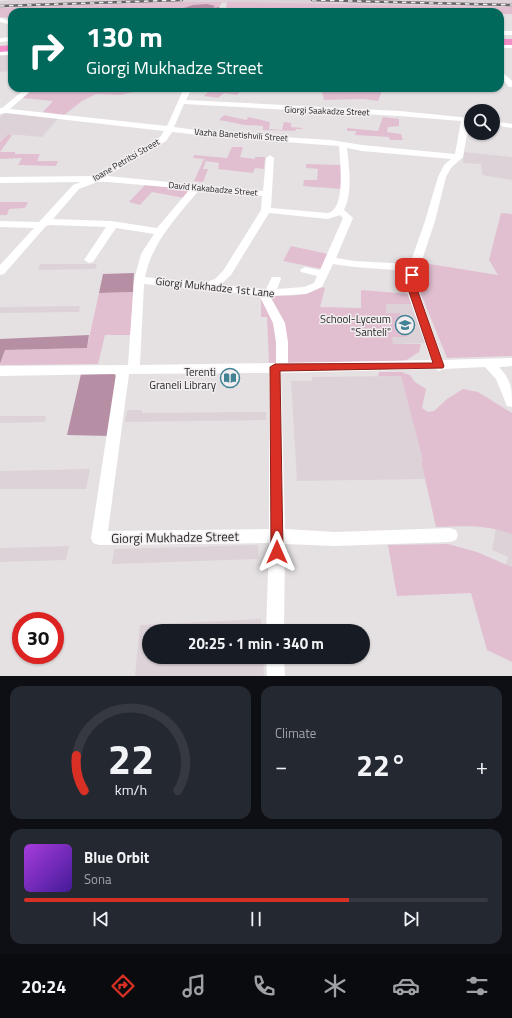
<!DOCTYPE html>
<meta charset="utf-8">
<style>
body{margin:0;font-family:"Titillium Web",sans-serif;background:#242831;color:#f1f3f6;height:100vh;display:flex;flex-direction:column;font-size:15px;white-space:nowrap}
*{box-sizing:border-box;margin:0}
p{font-size:13px;color:#9ea1a6}
.icon{flex:none;width:22px;height:22px;fill:none;stroke:currentColor;stroke-width:2;stroke-linecap:round;stroke-linejoin:round}
.map{position:relative;height:676px;overflow:hidden}
.drawer{display:flex;flex-direction:column;gap:10px;padding:10px;background:#0d0f14;flex:1}
.drawer>*{flex:none}
.guide{position:absolute;left:8px;top:8px;width:496px;height:84px;border-radius:12px;box-shadow:0 1px 3px #0004;background:#00695c;color:#fff;overflow:hidden}
.controls{position:absolute;left:464px;top:104px;display:grid;gap:8px}
.controls a{display:grid;place-items:center;width:36px;height:36px;border-radius:50%;background:#171b24;box-shadow:0 1px 3px #0004;font-size:20px}
.speed{position:absolute;left:12px;top:612px;display:flex;gap:8px;font-size:20px;font-weight:700;text-align:center}
.speed>*{display:grid;place-content:center;width:52px;height:52px;border-radius:50%;background:#171b24;box-shadow:0 1px 3px #0004;line-height:1}
.speed .limit{border:6px solid #d22;background:#fff;color:#111}
.pin{position:absolute;display:grid;place-items:center;width:34px;height:34px;color:#fff;margin:-17px;border-radius:8px;box-shadow:0 2px 6px #0006}
.me{position:absolute;width:44px;margin:-22px;rotate:0deg;stroke-linejoin:round;filter:drop-shadow(0 0 3px #0008)}
.turn{display:flex;align-items:center;gap:14px;height:84px;padding:0 12px;font-size:18px}
.turn .icon{width:52px;height:52px;stroke-width:2.5}
.turn b{display:block;font-size:28px;line-height:34px}
.big{font-size:30px;font-weight:700;line-height:1.1}
.drawer .card{flex:1;display:flex;flex-direction:column;justify-content:center;gap:6px;min-width:0;padding:0 14px;border-radius:12px;background:#242831}
.drawer .dial{align-items:center;gap:0}
.dial svg{height:104px;overflow:visible;fill:none;stroke:#363941;stroke-width:7;stroke-linecap:round;text-anchor:middle}
.dial text{fill:#f1f3f6;stroke:none}
.song{display:flex;align-items:center;gap:12px}
.cover{width:48px;height:48px;border-radius:6px;background:linear-gradient(135deg,hsl(280 70% 55%),hsl(260 70% 35%))}
.played{height:4px;border-radius:2px;background:linear-gradient(90deg,#d93025 70%,#363941 70%)}
.keys{display:flex;justify-content:space-around;direction:ltr}
.heat{display:flex;justify-content:space-between;align-items:center;font-size:22px;direction:ltr}
.drawer .tiles{flex:1;display:grid;gap:10px;grid-template-columns:1fr 1fr}
.card:last-child{grid-column:span 2}
.trip{position:absolute;left:142px;top:624px;width:228px;height:40px;border-radius:20px;background:#171b24;box-shadow:0 1px 3px #0004;font-weight:700;line-height:40px;text-align:center}
.menu{display:flex;height:64px;justify-content:space-around;align-items:center;background:#090b0e;color:#9ea1a6}
.menu .icon{width:28px;height:28px}
.menu .selected{color:#d93025}
.menu b{font-size:18px;color:#f1f3f6}
.map>svg:first-child{display:block}
.built{fill:#dcd2d7}
.green{fill:#e1bfd1}
.forest{fill:#b78fa5}
.lines{fill:none;stroke-linecap:round;stroke-linejoin:round}
.minor{fill:#fff;fill-rule:evenodd}
.highway{fill:#f28ec8;fill-rule:evenodd}
.rail-casing{stroke:#696668;stroke-width:2.5}
.rail{stroke:#f2eef0;stroke-width:1.5;stroke-dasharray:4.5;stroke-linecap:butt}
.route{fill:#d93025;stroke:#8d1f18}
.labels{text-anchor:middle;stroke-width:3;stroke-linejoin:round;paint-order:stroke}
.far-street-label{font-size:9px;fill:#282728;stroke:#f2eef0}
.street-label{font-size:11px;fill:#282728;stroke:#f2eef0}
.poi-label{font-size:11px;fill:#282728;stroke:#f2eef0;text-anchor:end}
.near-street-label{font-size:13px;fill:#282728;stroke:#f2eef0}
</style>
<div class="map">
<svg width="512" height="676" viewBox="0 0 512 676">
<rect width="100%" height="100%" fill="#e5e1e3"/>
<!-- built -->
<g class="built">
<polygon points="19,0 512,0 512,7 172,2 0,8 0,1"/>
<polygon points="12,55 12,71 0,72 0,56"/>
<polygon points="6,112 59,117 42,137 8,134 0,141 0,117"/>
<polygon points="464,152 512,157 512,180 482,175 481,164 463,163"/>
<polygon points="40,264 97,264 95,269 38,270"/>
<polygon points="385,304 413,304 428,343 393,344"/>
<polygon points="80,306 79,312 0,313 0,307"/>
<polygon points="401,376 423,461 421,462 426,479 297,481 291,381 312,381 312,377"/>
<polygon points="127,410 142,410 142,413 266,412 266,420 125,422"/>
<polygon points="0,416 46,416 45,422 2,423 0,422"/>
<polygon points="90,469 86,489 0,489 0,471"/>
<polygon points="496,528 512,534 512,567 506,565 508,557 492,550"/>
<polygon points="258,545 259,559 112,564 114,549"/>
<polygon points="69,546 66,560 0,562 0,548"/>
<polygon points="261,619 261,631 149,631 149,657 263,657 264,676 135,676 140,625"/>
</g>
<!-- green -->
<g class="green">
<path d="M172,2H222C220,7 218,8 213,8L214,7C202,3 191,8 179,9C167,10 156,8 145,12H88L94,8C83,8 70,6 60,11L68,12H12V18L0,17V8Z"/>
<polygon points="227,2 512,7 512,14 500,14 500,12 385,12 333,9 237,9 226,8"/>
<polygon points="34,88 148,88 135,92 120,95 96,94 82,101 64,115 43,112 53,101 22,98"/>
<polygon points="321,88 394,88 393,90 383,89 378,101 364,99 324,100"/>
<polygon points="220,89 240,92 237,95 224,93 218,98 204,96 209,91 217,92"/>
<polygon points="224,115 246,120 249,117 270,122 269,129 282,130 284,122 291,123 291,127 303,128 302,129 296,129 295,131 263,130 263,126 245,125 219,120"/>
<polygon points="383,117 399,119 399,126 388,127 387,132 401,134 403,140 390,140 389,137 355,135 356,131 347,131 347,128 378,131"/>
<polygon points="8,134 12,135 0,152 15,152 15,154 40,154 37,161 58,161 56,166 18,165 22,158 0,159 0,142"/>
<polygon points="232,147 243,147 240,157 255,159 255,157 265,157 264,169 255,168 253,173 218,169 219,163 206,161 203,169 208,169 203,182 194,181 204,159 193,158 194,155 227,158"/>
<polygon points="306,164 341,165 341,189 303,186 304,180 317,180 318,169 306,168"/>
<polygon points="145,185 191,189 184,198 152,192 140,205 129,202"/>
<polygon points="0,202 28,202 25,208 9,209 7,215 0,215"/>
<polygon points="501,213 512,214 512,356 447,358 419,289 423,263 498,275 489,260"/>
<polygon points="291,246 328,254 322,269 283,261"/>
<path d="M321,287L325,288L320,307L361,308V290L409,294L413,304H386V313H400L407,337H392L393,344H421L419,352L405,361L269,363L267,317H261V295C280,296 305,298 321,287Z"/>
<polygon points="133,292 131,335 105,335 98,364 0,365 5,350 87,348 99,293"/>
<path d="M379,372H402L410,375L415,382L426,389L422,408L428,412L434,411L447,399L463,389L478,392L512,413V534C483,524 466,526 436,527L421,461H423L401,376H378Z"/>
<polygon points="448,544 477,552 512,567 512,662 487,650 471,593 397,596 388,545"/>
</g>
<!-- forest -->
<g class="forest">
<polygon points="207,4 215,6 213,8 220,7 216,11 145,12 151,9 168,8 181,9 193,5"/>
<polygon points="225,8 333,9 385,12 228,11 224,10"/>
<polygon points="134,273 133,292 99,293 103,274"/>
<polygon points="89,335 87,348 5,350 0,364 0,339"/>
<polygon points="112,373 118,377 110,436 67,435 81,374"/>
</g>
<g class="lines">
<!-- minor -->
<g class="minor">
<polygon points="0,18 12,21 12,25 0,22"/>
<rect x="500" y="31" width="12" height="4"/>
<polygon points="12,37 12,41 0,42 0,38"/>
<rect x="500" y="44" width="12" height="4"/>
<rect x="0" y="51" width="12" height="4"/>
<polygon points="500,70 512,81 512,87 509,87 500,76"/>
<path d="M26,88H34L10,109L167,126L184,88H192L186,100L399,111L471,118V122H469L463,157L451,168L446,177L435,221L417,275V286L443,360L512,358V366L499,367C512,381 512,389 512,407L507,406L496,379L485,367L444,369L439,371L435,369L281,373L285,529L335,532L450,528L456,530L458,535L456,540L450,542L335,546L285,544L284,631H266L269,543L99,545L93,543L91,538L116,374L0,376V366L128,365L134,280L141,254L154,234L116,228L93,262L89,263L84,260L106,227L50,225L46,226L4,274L0,275V265L34,228L0,227V221L39,222L73,185L81,182L0,183V177L94,176L142,149L160,137L164,131L6,113L0,114V108H2ZM184,104L399,116L461,121L455,154L362,145L331,140L218,133L174,127ZM172,132L218,137L339,146C340,161 346,209 328,213L271,208L274,158L270,155L266,158L263,191L107,176L166,141ZM347,148L362,151L451,159L444,165L438,177L425,221L410,264L354,261L336,258L353,218L344,210C353,191 349,168 347,148ZM97,182H107L190,189L157,228L111,221L53,219L79,189ZM199,190L262,196L261,210L223,271L215,279L204,283L145,277C152,242 177,217 199,190ZM269,213L328,219L340,215L343,218L320,270L305,267L300,270L301,272L317,276L314,283L304,287L277,289L281,279L280,277H272L266,289L220,285L231,275ZM333,264L354,267L408,271L405,286L431,360L288,363V342L285,323L270,296L306,294L322,287ZM144,284L259,295L273,323L276,342V363L140,365ZM269,373V529L108,531L129,374Z"/>
<polygon points="474,88 483,88 485,90 481,92"/>
<polygon points="493,121 512,124 512,128 493,125"/>
<polygon points="266,657 284,657 285,676 267,676"/>
</g>
<!-- highway -->
<g class="highway">
<rect x="500" y="39" width="12" height="6"/>
<polygon points="12,45 12,51 0,52 0,46"/>
</g>
<defs>
<g id="rail">
<polyline points="312,0 512,5"/>
<polyline points="0,6 182,0"/>
</g>
</defs>
<!-- rail casing -->
<use href="#rail" class="rail-casing"/>
<!-- rail -->
<use href="#rail" class="rail"/>
</g>
<!-- route -->
<polygon class="route" points="409,273 415,273 416,286 444,366 443,368 280,371 283,552 281,556 277,558 273,556 271,552 270,367 275,364 433,363 407,286"/>
<!-- icons -->
<defs>
<symbol id="school-ring" viewBox="-11 -11 22 22"><circle r="9.5" fill="#f2eef0" stroke="#438396" stroke-width="1.5"/><path d="M0-5L7-2L0 1L-7-2ZM-4 1L0 2.5L4 1V4Q0 6-4 4Z" fill="#438396"/></symbol>
<symbol id="library-ring" viewBox="-11 -11 22 22"><circle r="9.5" fill="#f2eef0" stroke="#438396" stroke-width="1.5"/><path d="M-6-4Q-3-5.5-.7-3.5V5Q-3 3-6 4ZM6-4Q3-5.5 .7-3.5V5Q3 3 6 4Z" fill="#438396"/></symbol>
</defs>
<g fill-rule="evenodd">
<use href="#school-ring" x="394" y="314" width="22" height="22"/>
<use href="#library-ring" x="219" y="367" width="22" height="22"/>
</g>
<g class="labels">
<!-- far-street labels -->
<g class="far-street-label">
<text transform="translate(327 111) rotate(2)" y="3">Giorgi Saakadze Street</text>
<text transform="translate(241 135) rotate(4)" y="3">Vazha Banetishvili Street</text>
<text transform="translate(126 160) rotate(-30)" y="3">Ioane Petritsi Street</text>
<text transform="translate(213 189) rotate(5)" y="3">David Kakabadze Street</text>
</g>
<!-- street labels -->
<g class="street-label">
<text transform="translate(215 287) rotate(6)" y="4">Giorgi Mukhadze 1st Lane</text>
</g>
<!-- poi labels -->
<g class="poi-label">
<text x="391" y="323">School-Lyceum<tspan x="391" dy="13">"Santeli"</tspan></text>
<text x="216" y="376">Terenti<tspan x="216" dy="13">Graneli Library</tspan></text>
</g>
<!-- near-street labels -->
<g class="near-street-label">
<text transform="translate(175 537) rotate(-1)" y="5">Giorgi Mukhadze Street</text>
</g>
</g>
</svg>
<div class="controls">
<a><svg class="icon" aria-label="search" viewBox="0 0 24 24"><circle cx="10" cy="10" r="6"/><path d="M15 15l6 6"/></svg></a>
</div>
<div class="speed"><div class="limit">30</div></div>
<div class="pin" style="left:412px;top:275px;background:#d93025"><svg class="icon" aria-label="arrive" viewBox="0 0 24 24"><path d="M6 21V4h12l-3 4 3 4H6"/></svg></div>
<svg class="me" style="left:277px;top:552px" viewBox="-20 -20 40 40"><path d="M0-17L14 15 0 8-14 15z" fill="#d93025" stroke="#fff" stroke-width="4"/></svg>
<div class="trip">20:25 · 1 min · 340 m</div>
<div class="guide">
<div class="turn"><svg class="icon" aria-label="right" viewBox="0 0 24 24"><path d="M7 20v-9h11M14 6l5 5-5 5"/></svg><div><b>130 m</b>Giorgi Mukhadze Street</div></div>
</div>
</div>
<section class="drawer">
<div class="tiles">
<div class="card dial"><svg viewBox="0 0 100 80">
<path d="M14 69A42 42 0 1 1 86 69"/>
<path d="M14 69A42 42 0 0 1 8 42" stroke="#d93025"/>
<text x="50" y="56" font-size="32" font-weight="700">22</text>
<text x="50" y="72" font-size="11">km/h</text>
</svg></div>
<div class="card"><p>Climate</p>
<div class="heat"><a>−</a><b class="big">22°</b><a>+</a></div>
</div>
<div class="card">
<div class="song"><i class="cover"></i><div><b>Blue Orbit</b><p>Sona</p></div></div>
<div class="played"></div>
<div class="keys"><svg class="icon" aria-label="previous" viewBox="0 0 24 24"><path d="M18 5L8 12l10 7zM5 5v14"/></svg><svg class="icon" aria-label="pause" viewBox="0 0 24 24"><path d="M8 5v14M16 5v14"/></svg><svg class="icon" aria-label="next" viewBox="0 0 24 24"><path d="M6 5l10 7-10 7zM19 5v14"/></svg></div>
</div>
</div>
</section>
<nav class="menu">
<b>20:24</b>
<svg class="icon selected" aria-label="directions" viewBox="0 0 24 24"><path d="M12 3l9 9-9 9-9-9zM9 14v-3h6M13 9l2 2-2 2"/></svg>
<svg class="icon" aria-label="music" viewBox="0 0 24 24"><path d="M9 18V5l10-2v13"/><circle cx="6" cy="18" r="3"/><circle cx="16" cy="16" r="3"/></svg>
<svg class="icon" aria-label="phone" viewBox="0 0 24 24"><path d="M5 4h4l2 5-3 2q2 4 5 5l2-3 5 2v4C11 20 4 13 5 4z"/></svg>
<svg class="icon" aria-label="climate" viewBox="0 0 24 24"><path d="M12 3v18M4 7l16 10M4 17L20 7"/></svg>
<svg class="icon" aria-label="car" viewBox="0 0 24 24"><path d="M5 17H2v-5l4-1 3-4h7l3 4 3 1v5h-3M9 17h6M6 11h13"/><circle cx="7" cy="17" r="2"/><circle cx="17" cy="17" r="2"/></svg>
<svg class="icon" aria-label="filters" viewBox="0 0 24 24"><path d="M4 7h16M4 17h16"/><circle cx="9" cy="7" r="2"/><circle cx="15" cy="17" r="2"/></svg>
</nav>
